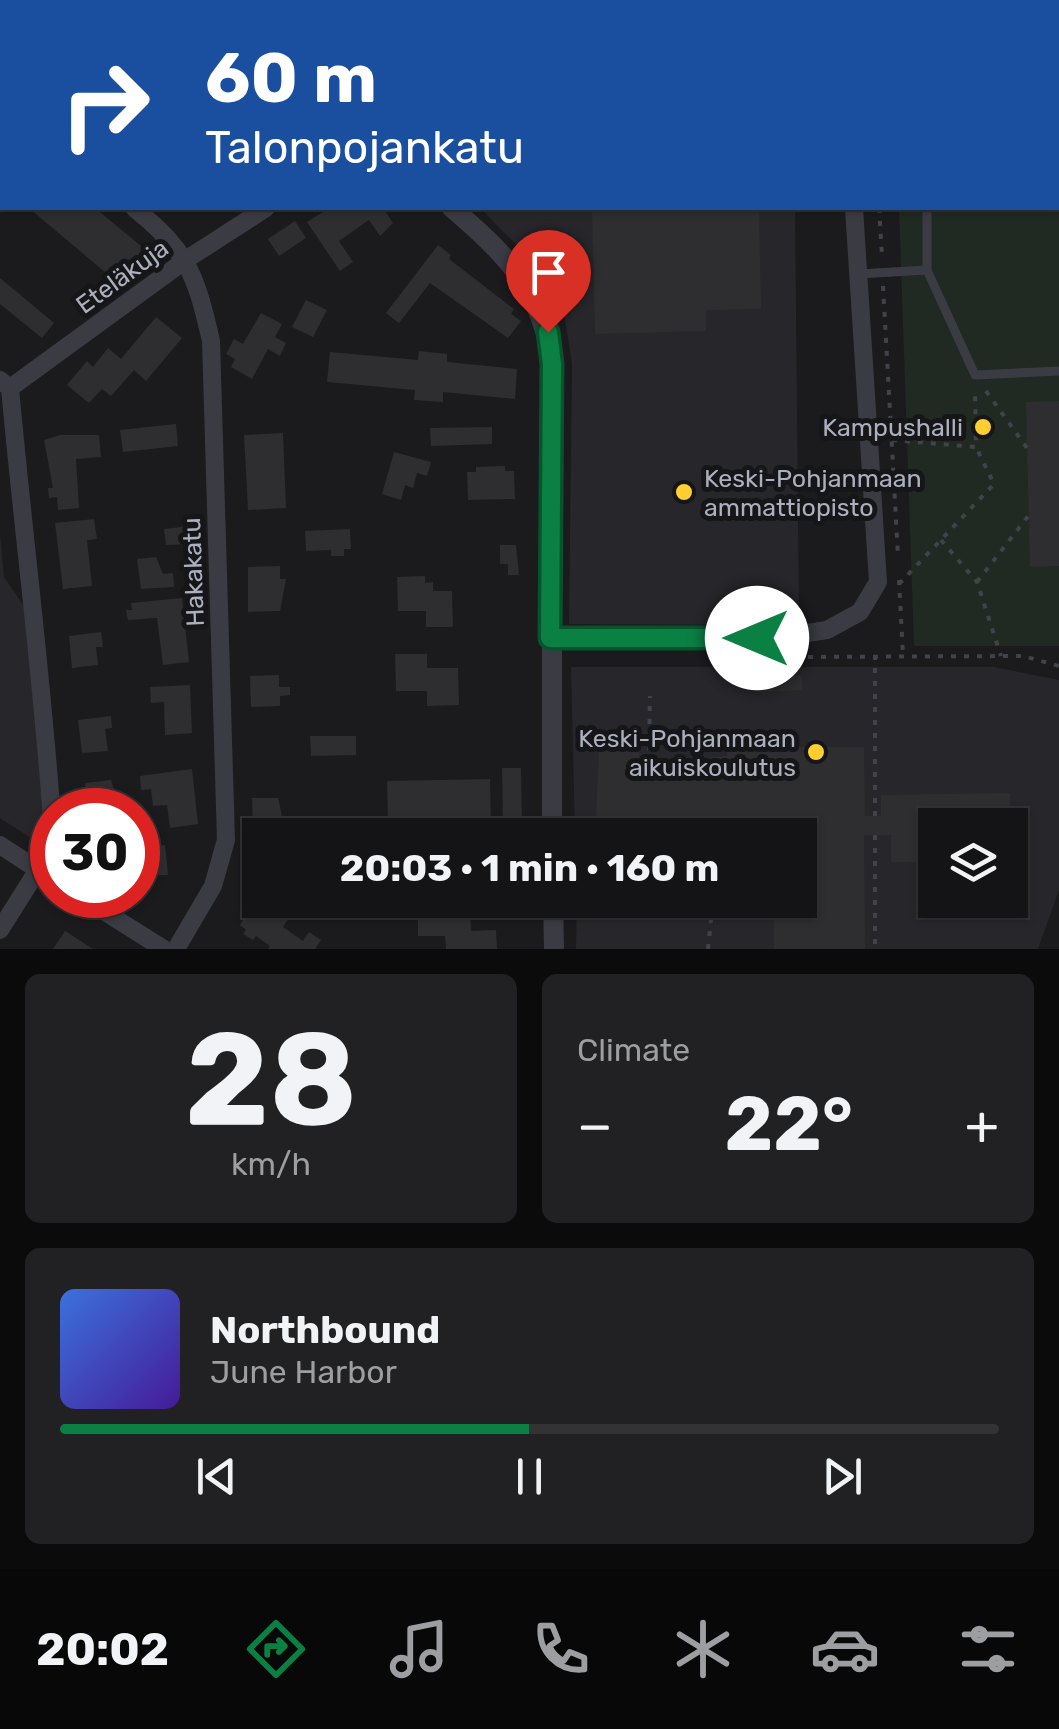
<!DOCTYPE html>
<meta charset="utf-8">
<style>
body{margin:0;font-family:Rubik,sans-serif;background:#212123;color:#f1f3f6;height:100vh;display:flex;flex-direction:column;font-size:38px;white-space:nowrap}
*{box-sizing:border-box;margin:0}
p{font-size:32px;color:#9d9ea1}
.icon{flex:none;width:55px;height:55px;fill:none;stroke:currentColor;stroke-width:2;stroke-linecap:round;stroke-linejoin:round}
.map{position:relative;height:949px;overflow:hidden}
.side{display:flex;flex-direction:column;gap:25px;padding:25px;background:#0b0b0c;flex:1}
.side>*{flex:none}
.hud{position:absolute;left:0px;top:0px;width:1060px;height:210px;box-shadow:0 2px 8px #0004,0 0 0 2px #333335;background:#1a4fa0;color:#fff;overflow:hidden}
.buttons{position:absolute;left:918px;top:808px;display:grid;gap:20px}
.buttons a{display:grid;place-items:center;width:110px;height:110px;border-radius:0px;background:#141416;box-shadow:0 2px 8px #0004,0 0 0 2px #333335;font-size:50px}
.speed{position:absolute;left:30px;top:788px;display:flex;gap:20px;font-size:50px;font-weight:700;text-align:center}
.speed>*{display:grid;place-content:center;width:130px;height:130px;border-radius:50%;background:#141416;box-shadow:0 2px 8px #0004,0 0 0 2px #333335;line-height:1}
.speed .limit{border:15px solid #d22;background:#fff;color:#111}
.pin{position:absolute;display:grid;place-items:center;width:85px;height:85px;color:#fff;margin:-102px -42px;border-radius:50% 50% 50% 0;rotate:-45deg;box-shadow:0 0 10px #0007}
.pin .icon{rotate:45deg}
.me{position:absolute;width:110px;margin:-55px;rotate:270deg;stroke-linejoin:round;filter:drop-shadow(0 0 8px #0008)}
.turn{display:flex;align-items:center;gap:35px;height:210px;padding:0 40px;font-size:45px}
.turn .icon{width:130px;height:130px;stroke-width:2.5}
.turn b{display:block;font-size:70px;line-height:85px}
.big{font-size:75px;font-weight:700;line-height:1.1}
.side .card{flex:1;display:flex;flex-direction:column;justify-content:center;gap:15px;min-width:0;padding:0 35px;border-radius:15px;background:#212123}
.side .dial{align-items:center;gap:0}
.dial b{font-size:130px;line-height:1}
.song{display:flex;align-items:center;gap:30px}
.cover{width:120px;height:120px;border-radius:15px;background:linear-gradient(135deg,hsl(220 70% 55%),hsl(260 70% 35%))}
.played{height:10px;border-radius:5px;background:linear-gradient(90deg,#0b8043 50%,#333335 50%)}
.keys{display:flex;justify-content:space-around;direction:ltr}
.heat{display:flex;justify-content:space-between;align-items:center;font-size:55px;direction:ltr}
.side .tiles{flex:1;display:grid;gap:25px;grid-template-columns:1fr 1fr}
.card:last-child{grid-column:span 2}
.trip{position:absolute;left:242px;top:818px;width:575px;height:100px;border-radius:0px;background:#141416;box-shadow:0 2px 8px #0004,0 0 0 2px #333335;font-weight:700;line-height:100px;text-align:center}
.dock{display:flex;height:160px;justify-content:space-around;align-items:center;background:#080809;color:#9d9ea1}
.dock .icon{width:70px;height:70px}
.dock .on{color:#0b8043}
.dock b{font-size:45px;color:#f1f3f6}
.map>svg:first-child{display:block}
.built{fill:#27262a;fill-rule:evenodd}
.green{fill:#202922}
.building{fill:#2e2e31}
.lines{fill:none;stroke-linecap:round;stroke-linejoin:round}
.path{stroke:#41434a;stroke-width:4;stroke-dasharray:5 8;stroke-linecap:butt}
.service{stroke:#3b3c43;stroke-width:9}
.minor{stroke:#3b3c43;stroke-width:18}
.tertiary{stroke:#3b3c43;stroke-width:20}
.route-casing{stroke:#07532c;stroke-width:25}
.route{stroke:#0b8043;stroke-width:18}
.poi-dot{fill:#ffcf31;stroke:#161618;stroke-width:4}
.labels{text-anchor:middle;stroke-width:10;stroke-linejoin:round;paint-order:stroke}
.street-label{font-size:25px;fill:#acb0be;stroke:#161618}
.poi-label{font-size:25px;fill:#acb0be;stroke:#161618;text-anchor:end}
</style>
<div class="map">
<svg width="1059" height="949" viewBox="0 0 1059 949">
<rect width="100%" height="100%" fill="#1b1b1d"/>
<!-- built -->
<g class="built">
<polygon points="244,0 812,0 812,2 247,2"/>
<polygon points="480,208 795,208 799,620 765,625 569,624 572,364 565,320 556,285"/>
<polygon points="0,534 4,577 25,608 45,823 37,842 0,818"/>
<path d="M571,667H994L1059,680V890L1038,949H576L577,900H800V835H575ZM935,825H1010V900H935Z"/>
</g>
<!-- green -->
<polygon class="green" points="887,0 1059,0 1059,646 914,646 899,208 1058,208 1058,2"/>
<!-- building -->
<g class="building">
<polygon points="29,208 95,208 147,251 119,284"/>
<polygon points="329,208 383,208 393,223 380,236 369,220 339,241 353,262 340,271 307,222"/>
<polygon points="592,208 759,208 761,309 706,310 706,331 595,334"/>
<polygon points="295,221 306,238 279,256 268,239"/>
<polygon points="438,245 451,255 449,259 514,309 511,314 521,321 508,338 430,283 399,323 386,313"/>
<polygon points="0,278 54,323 42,338 0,304"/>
<polygon points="306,300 327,310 313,337 292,327"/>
<polygon points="261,313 282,324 275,337 286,343 280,356 268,349 252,379 231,367 235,359 226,354 234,339 243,344"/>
<polygon points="156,317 182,338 146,381 134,370 111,396 102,389 89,403 67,385 87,361 93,367 108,348 121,359"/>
<polygon points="419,351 447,354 447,362 517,369 515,399 443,392 443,402 414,400 415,390 327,382 330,352 418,360"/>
<polygon points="1059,401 1059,566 1030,567 1026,402"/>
<polygon points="176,424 178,446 123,452 120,430"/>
<polygon points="492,427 492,444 431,446 430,428"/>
<polygon points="283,433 286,508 248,510 244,435"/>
<polygon points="60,435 99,435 101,457 76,459 79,508 58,510 57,497 49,498 48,488 53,488 44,440"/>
<polygon points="394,452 431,462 427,476 417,473 413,488 405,485 401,500 382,494"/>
<polygon points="505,466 505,471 514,471 515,499 468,500 467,472 476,472 476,467"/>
<polygon points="94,519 97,539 87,540 92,586 63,589 55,523"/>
<polygon points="189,526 191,544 166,545 164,529"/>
<polygon points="350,529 351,549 344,549 344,556 331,556 331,550 306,551 305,531"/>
<polygon points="500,545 516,545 519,575 508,575 508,564 500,564"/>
<polygon points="156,557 163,574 173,573 174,587 141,589 137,559"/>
<polygon points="280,566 280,579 286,579 280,611 248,612 248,567"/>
<polygon points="425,576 425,583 433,582 433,591 452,591 453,627 426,627 426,611 398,611 397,577"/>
<polygon points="182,598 189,662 163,665 157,618 128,620 126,610 132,610 131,603"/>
<polygon points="101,632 103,647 96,647 98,665 72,668 69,636"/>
<polygon points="395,654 427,654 427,668 458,668 459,705 427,706 427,691 396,691"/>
<polygon points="279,675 279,687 290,687 290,695 280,696 280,706 251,707 250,676"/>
<polygon points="802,676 802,690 759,692 758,677"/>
<polygon points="190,685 192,733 165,735 164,702 151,703 150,687"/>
<polygon points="111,716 112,728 105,729 108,751 82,753 78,720"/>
<polygon points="310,736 356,736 356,755 311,756"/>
<polygon points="727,747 864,747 865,816 881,816 881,795 1010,793 1011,825 935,825 935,871 923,871 923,862 891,862 891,835 864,835 865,949 774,949 773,900 800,900 800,835 730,833 727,818 705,818 695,835 595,835 599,752 639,748 639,769 651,769 687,759 727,756"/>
<polygon points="502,768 521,768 522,823 503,823"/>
<polygon points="192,769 198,824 170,828 167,805 153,806 151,789 141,790 140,776"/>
<polygon points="490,779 491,823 388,825 387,781"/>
<polygon points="111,780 120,808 88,810 85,783"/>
<polygon points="252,798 278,798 285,830 253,830"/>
<polygon points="165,845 168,875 138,876 138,848"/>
<polygon points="418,900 445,900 445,913 470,913 471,931 496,930 497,949 446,949 445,936 418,936"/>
<polygon points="252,906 271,919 277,910 289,918 283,927 303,941 309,932 321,940 315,949 268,949 270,946 256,936 253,940 243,934 246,930 240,925"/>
<polygon points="65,931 93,949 53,949"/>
</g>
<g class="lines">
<!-- path -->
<g class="path">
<polyline points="868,0 868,2"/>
<polyline points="879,208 882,256"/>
<polyline points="883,286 898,556"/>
<polyline points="986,391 1027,448"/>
<polyline points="892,440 976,447 975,392"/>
<polyline points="941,540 977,582 1001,656"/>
<polyline points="899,580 903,655"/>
<polyline points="977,582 1029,515"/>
<polyline points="899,584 994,484 976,447"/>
<polyline points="795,657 1023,656 1059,666"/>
<polyline points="649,750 650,696"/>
<polyline points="875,816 875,658"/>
<polyline points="729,835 729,827"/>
<polyline points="875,835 875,949"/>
<polyline points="708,949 713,900"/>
</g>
<!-- service -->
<g class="service">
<polyline points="1058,198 1059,198"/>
<polyline points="927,208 927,270 975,375 1059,371"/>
<polyline points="859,274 927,270"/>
</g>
<!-- minor -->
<g class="minor">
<polyline points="842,0 842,2"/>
<polyline points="0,95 2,97"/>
<path d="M134,208C188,251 196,275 211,341L226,840L213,886L176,949"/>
<path d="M0,380L10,388C23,532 42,675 52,820"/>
<polyline points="10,388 187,259 266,208"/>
<polyline points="549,639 776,638 827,630 860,612 878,582 854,208"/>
<polyline points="0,845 52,879"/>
<polyline points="78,895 164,949"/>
<polyline points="0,930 44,860 52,836"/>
</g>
<!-- tertiary -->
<g class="tertiary">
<polyline points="214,0 217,2"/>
<path d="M452,208C507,255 542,290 552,364V835"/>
<polyline points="553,900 554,949"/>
</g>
</g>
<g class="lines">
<defs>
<polyline id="route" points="548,332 552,364 550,638 757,638"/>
</defs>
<!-- route casing -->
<use href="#route" class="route-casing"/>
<!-- route -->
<use href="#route" class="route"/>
</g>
<!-- markers -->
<g class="poi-dot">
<circle cx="983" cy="427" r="10"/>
<circle cx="684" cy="492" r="10"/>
<circle cx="816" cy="752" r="10"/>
</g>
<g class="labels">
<!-- street labels -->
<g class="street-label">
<text transform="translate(122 276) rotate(-36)" y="9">Eteläkuja</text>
<text transform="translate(193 572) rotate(-92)" y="9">Hakakatu</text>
</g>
<!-- poi labels -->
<g class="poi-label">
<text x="963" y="436">Kampushalli</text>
<text x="704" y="487" text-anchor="start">Keski-Pohjanmaan<tspan x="704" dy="29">ammattiopisto</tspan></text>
<text x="796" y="747">Keski-Pohjanmaan<tspan x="796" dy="29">aikuiskoulutus</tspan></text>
</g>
</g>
</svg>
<div class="buttons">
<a><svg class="icon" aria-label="layers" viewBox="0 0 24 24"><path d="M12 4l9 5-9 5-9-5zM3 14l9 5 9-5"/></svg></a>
</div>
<div class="speed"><div class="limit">30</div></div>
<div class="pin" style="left:548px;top:332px;background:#d93025"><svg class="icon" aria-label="arrive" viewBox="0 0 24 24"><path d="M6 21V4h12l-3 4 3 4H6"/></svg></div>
<svg class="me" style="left:757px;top:638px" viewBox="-20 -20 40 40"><circle r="19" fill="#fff"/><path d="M0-13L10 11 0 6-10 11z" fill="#0b8043"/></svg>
<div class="trip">20:03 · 1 min · 160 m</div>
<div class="hud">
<div class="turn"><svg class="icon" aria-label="right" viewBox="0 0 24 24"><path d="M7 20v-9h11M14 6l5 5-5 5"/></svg><div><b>60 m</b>Talonpojankatu</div></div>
</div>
</div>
<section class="side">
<div class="tiles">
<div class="card dial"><b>28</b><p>km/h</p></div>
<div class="card"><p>Climate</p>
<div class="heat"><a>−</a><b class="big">22°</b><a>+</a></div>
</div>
<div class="card">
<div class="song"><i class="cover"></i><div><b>Northbound</b><p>June Harbor</p></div></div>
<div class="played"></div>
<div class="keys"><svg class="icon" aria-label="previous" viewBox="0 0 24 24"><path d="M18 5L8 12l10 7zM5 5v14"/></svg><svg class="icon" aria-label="pause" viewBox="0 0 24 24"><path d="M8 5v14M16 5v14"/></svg><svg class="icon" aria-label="next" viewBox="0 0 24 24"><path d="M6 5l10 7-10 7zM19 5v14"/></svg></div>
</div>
</div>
</section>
<nav class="dock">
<b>20:02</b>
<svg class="icon on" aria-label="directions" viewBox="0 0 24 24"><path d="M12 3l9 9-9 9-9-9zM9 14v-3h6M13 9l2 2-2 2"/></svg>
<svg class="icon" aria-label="music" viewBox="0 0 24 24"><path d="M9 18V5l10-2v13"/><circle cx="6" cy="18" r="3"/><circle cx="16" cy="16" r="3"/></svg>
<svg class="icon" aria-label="phone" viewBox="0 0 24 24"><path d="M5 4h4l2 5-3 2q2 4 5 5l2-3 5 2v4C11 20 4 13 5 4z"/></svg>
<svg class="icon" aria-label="climate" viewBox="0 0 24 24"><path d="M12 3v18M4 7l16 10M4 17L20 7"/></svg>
<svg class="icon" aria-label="car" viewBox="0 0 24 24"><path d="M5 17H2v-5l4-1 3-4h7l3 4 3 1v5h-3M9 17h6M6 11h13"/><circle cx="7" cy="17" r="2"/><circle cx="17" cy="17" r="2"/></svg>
<svg class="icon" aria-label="filters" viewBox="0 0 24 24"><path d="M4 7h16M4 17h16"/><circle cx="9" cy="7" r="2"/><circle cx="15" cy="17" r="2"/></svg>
</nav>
